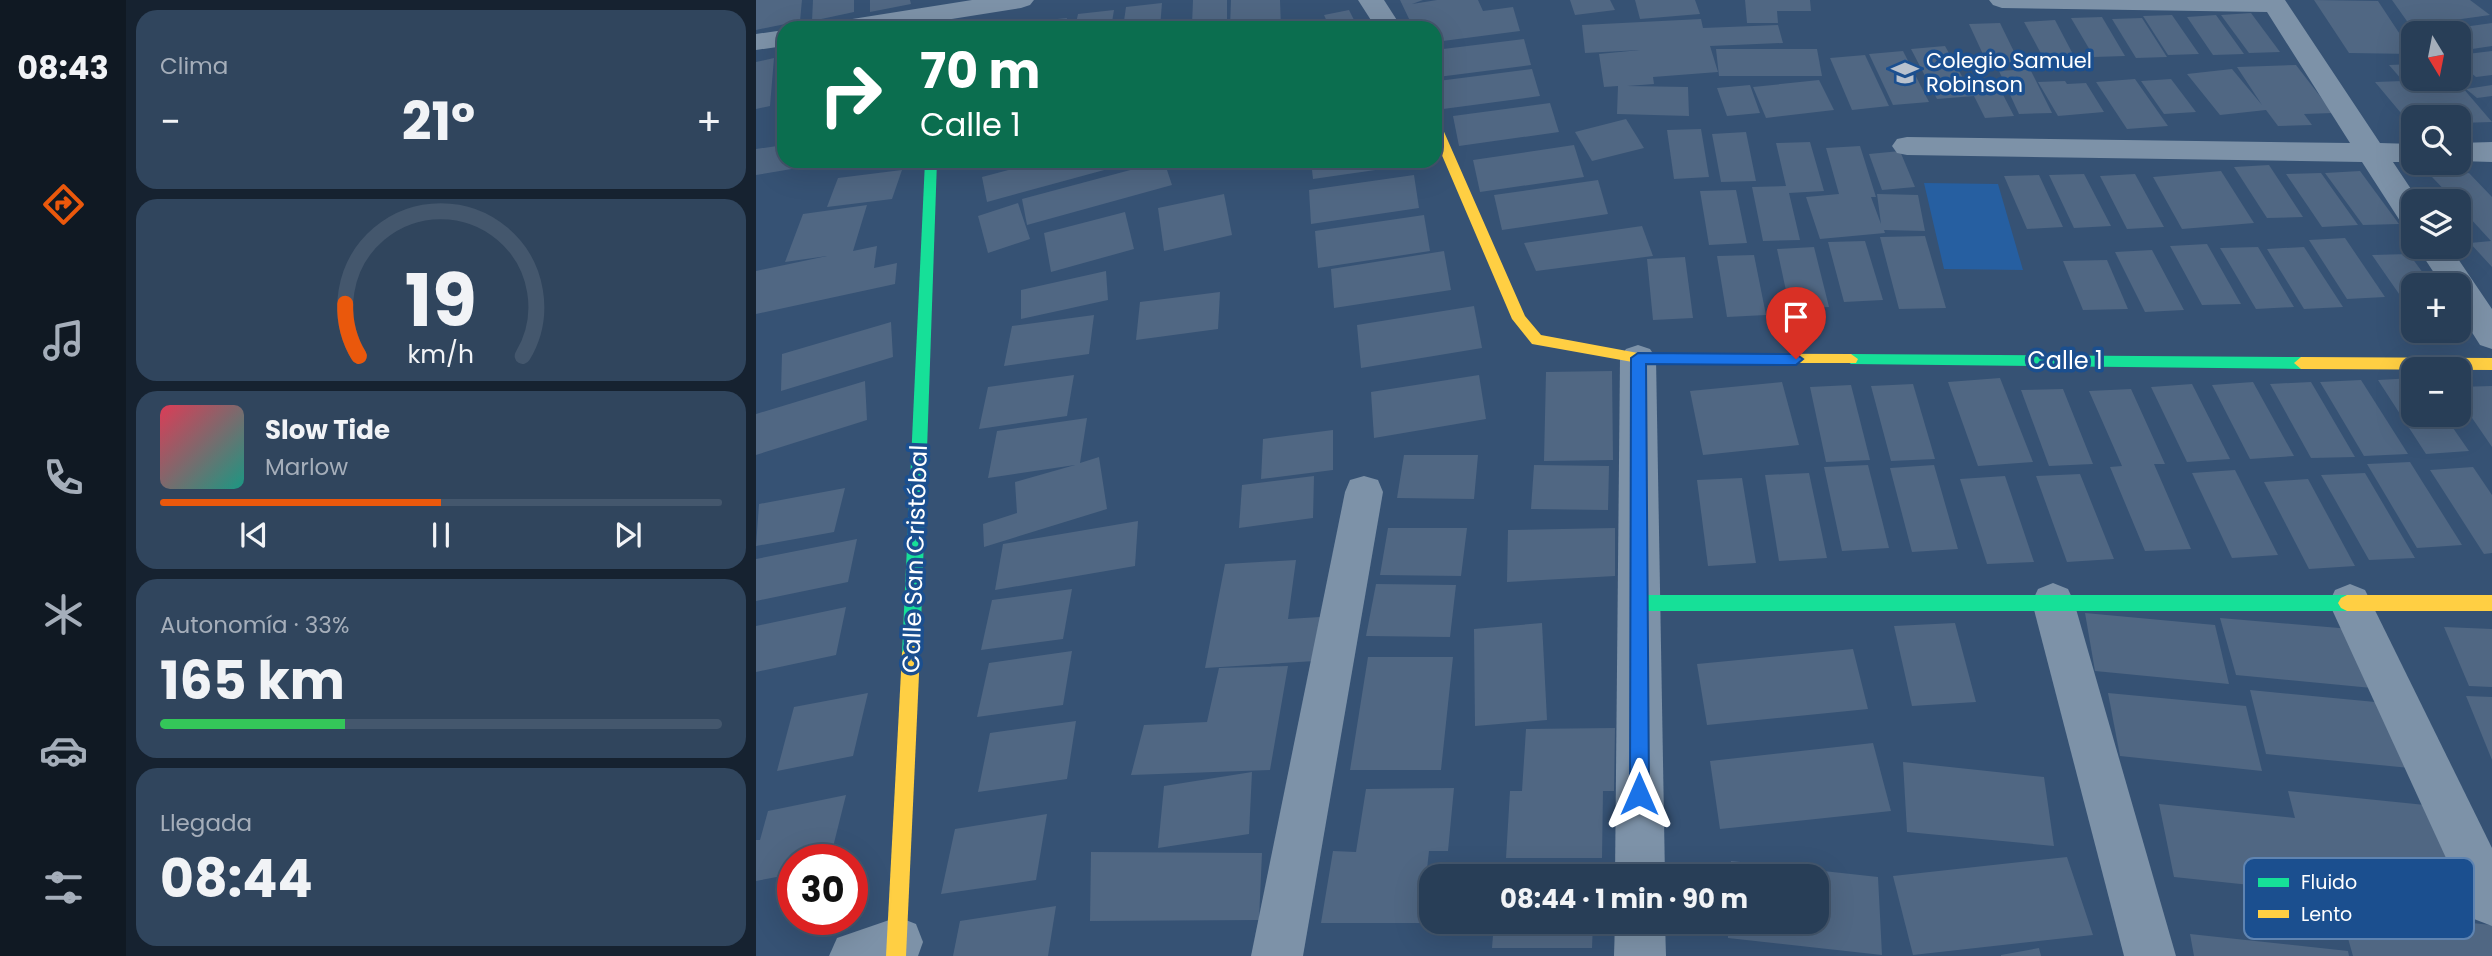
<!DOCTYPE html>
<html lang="es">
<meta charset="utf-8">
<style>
body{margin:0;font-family:Poppins,sans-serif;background:#30455d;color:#f1f3f6;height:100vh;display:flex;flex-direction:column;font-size:26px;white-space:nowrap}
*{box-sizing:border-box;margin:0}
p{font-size:23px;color:#a5aeba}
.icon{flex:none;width:38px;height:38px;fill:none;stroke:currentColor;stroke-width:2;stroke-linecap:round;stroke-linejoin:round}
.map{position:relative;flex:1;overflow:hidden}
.details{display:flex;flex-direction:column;gap:10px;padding:10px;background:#162230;width:630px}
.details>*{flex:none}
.guide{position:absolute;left:21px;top:21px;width:665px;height:147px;border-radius:21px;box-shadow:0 7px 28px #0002,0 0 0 2px #44576d;background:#0b6e4f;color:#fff;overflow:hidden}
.needle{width:46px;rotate:170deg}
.controls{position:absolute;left:1645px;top:21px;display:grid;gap:14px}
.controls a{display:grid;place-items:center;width:70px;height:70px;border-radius:14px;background:#283e57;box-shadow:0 7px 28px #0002,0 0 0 2px #44576d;font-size:35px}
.speed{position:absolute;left:21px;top:844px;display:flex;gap:14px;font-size:35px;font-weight:700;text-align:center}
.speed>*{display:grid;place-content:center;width:91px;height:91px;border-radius:50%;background:#283e57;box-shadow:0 7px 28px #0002,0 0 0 2px #44576d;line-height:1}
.speed .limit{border:10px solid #d22;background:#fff;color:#111}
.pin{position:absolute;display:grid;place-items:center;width:60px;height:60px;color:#fff;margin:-72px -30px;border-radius:50% 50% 50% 0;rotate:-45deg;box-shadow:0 0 7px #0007}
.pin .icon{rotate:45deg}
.me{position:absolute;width:77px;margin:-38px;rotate:0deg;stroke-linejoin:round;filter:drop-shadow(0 0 5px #0008)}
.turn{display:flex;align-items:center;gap:24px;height:147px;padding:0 28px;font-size:32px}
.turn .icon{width:91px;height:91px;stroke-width:2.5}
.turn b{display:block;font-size:49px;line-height:60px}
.big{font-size:52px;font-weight:700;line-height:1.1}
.details .tile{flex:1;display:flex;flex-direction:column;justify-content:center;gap:10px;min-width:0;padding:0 24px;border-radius:21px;background:#30455d}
.details .dial{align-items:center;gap:0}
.dial svg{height:182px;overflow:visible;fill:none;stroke:#44576d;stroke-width:7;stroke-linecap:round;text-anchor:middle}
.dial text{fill:#f1f3f6;stroke:none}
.song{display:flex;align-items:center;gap:21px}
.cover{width:84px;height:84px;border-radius:10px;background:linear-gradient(135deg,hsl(350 70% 55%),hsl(170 70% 35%))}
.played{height:7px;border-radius:4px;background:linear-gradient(90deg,#ea580c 50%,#44576d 50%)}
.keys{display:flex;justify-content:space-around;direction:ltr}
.heat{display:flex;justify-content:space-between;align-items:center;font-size:38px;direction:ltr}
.charge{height:10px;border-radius:5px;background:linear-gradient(90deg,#34c759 33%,#44576d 0)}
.trip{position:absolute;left:663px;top:864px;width:410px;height:70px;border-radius:21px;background:#283e57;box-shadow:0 7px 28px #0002,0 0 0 2px #44576d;font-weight:700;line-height:70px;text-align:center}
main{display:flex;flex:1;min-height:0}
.menu{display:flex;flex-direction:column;width:126px;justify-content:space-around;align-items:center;background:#101923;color:#a5aeba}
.menu .icon{width:49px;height:49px}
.menu .current{color:#ea580c}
.menu b{font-size:32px;color:#f1f3f6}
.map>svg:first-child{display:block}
.green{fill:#265fa1}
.building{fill:#506783}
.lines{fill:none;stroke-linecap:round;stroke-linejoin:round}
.street{fill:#7d92a8;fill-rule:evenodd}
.fast{fill:#16e098;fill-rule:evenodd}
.slow{fill:#ffcf43;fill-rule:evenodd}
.route{fill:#1a73e8;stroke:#114b97;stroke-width:2}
.labels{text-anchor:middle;stroke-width:7;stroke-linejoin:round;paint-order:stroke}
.far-poi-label{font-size:21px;fill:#fff;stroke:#1b4f8f;text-anchor:start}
.street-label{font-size:24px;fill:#fff;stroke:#1b4f8f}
.key{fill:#1b4f8f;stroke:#5f84b1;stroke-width:2}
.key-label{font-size:19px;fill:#fff}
</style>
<main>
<nav class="menu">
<b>08:43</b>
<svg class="icon current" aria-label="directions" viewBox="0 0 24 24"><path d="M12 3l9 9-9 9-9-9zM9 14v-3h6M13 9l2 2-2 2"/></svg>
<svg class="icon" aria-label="music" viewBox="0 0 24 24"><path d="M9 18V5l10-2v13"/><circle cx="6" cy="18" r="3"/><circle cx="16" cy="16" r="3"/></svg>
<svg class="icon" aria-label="phone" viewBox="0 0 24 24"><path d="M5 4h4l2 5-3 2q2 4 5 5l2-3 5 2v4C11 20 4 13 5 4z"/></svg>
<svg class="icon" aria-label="climate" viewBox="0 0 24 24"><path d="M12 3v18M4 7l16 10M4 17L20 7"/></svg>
<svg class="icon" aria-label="car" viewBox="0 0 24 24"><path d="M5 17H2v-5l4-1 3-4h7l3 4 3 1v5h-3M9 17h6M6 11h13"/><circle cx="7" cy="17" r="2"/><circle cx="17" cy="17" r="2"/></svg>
<svg class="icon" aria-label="filters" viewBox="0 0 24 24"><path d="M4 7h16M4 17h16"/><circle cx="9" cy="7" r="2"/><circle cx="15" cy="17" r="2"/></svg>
</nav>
<section class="details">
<div class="tile"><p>Clima</p>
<div class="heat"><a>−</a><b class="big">21°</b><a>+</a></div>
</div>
<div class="tile dial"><svg viewBox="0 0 100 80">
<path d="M14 69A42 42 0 1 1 86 69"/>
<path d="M14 69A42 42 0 0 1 8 46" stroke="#ea580c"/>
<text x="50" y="56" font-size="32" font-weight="700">19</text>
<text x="50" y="72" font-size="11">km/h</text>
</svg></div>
<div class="tile">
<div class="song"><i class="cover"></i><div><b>Slow Tide</b><p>Marlow</p></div></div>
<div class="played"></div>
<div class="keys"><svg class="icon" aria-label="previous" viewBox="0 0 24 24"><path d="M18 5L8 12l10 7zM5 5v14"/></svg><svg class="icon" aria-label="pause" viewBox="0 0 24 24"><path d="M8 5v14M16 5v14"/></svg><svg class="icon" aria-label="next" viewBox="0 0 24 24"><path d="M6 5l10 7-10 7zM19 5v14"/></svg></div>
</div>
<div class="tile"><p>Autonomía · 33%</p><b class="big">165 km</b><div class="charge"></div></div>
<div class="tile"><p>Llegada</p><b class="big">08:44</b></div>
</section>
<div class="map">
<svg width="1736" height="956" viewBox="0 0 1736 956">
<rect width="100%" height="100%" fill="#365274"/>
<!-- green -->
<polygon class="green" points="1168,183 1242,184 1267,270 1188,269"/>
<!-- building -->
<g class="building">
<polygon points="0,0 46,0 44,21 0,30"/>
<polygon points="57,0 98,0 98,12 56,21"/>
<polygon points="114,0 154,0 155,4 114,12"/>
<polygon points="437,0 471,0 471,21 436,25"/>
<polygon points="475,0 524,0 525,28 474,28"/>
<polygon points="644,0 667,0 656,4 681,0 722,0 727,11 757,7 764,31 679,42 679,28 671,28 669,21 655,23"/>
<polygon points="814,0 854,0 859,10 819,15"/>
<polygon points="879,0 939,0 944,14 884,19"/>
<polygon points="989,0 1054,0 1055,11 1021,11 1022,23 991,23"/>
<polygon points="1558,0 1622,1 1657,54 1593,53"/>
<polygon points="1636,0 1714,0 1734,15 1684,22 1686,25 1653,24"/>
<polygon points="406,3 404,28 367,28 370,7"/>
<polygon points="358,10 355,28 319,28 322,14"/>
<polygon points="593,10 602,28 574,28 568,15"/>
<polygon points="1495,13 1524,52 1493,53 1465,15"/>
<polygon points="1416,15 1443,54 1412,55 1387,16"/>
<polygon points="1460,15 1488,54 1457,55 1431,17"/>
<polygon points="1346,17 1369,56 1338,57 1315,18"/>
<polygon points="311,18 309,28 270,28 272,22"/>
<polygon points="1386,18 1411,57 1380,58 1356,19"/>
<polygon points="945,19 947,28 1022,25 1027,43 954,46 962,72 897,77 898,84 871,86 932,87 933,116 861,114 862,86 848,87 843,54 884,50 829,53 826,25"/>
<polygon points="1299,20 1320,60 1289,61 1268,22"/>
<polygon points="1244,23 1263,62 1231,63 1213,24"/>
<polygon points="1736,23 1736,46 1703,51 1703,33 1679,31"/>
<polygon points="768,39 775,65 682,77 679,50"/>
<polygon points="1189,46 1216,94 1213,87 1242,85 1258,116 1229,118 1218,96 1181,99 1155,49"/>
<polygon points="960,49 1061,49 1066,76 963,76"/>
<polygon points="1147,51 1173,102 1137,105 1113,54"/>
<polygon points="1736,51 1736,75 1720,77 1703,63 1703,55"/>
<polygon points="1109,55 1133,106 1096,110 1074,58"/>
<polygon points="18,58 14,106 0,109 0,62"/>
<polygon points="1657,64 1657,79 1700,80 1736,122 1703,123 1703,117 1657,117 1655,125 1619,82 1647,81 1633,65"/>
<polygon points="1540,65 1577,113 1548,114 1556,125 1522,126 1510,110 1464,115 1431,74 1476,69 1506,105 1481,67"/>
<polygon points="776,69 784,96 687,109 682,81"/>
<polygon points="1274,69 1296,113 1263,114 1243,71"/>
<polygon points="1379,79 1412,126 1371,129 1340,82"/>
<polygon points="1415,79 1440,112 1408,114 1385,81"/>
<polygon points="1063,80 1078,110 1010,118 997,87"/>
<polygon points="1309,81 1311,84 1330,83 1348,112 1302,116 1282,82"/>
<polygon points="994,85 1004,113 971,116 961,88"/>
<polygon points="1736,85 1736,96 1721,98 1710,89"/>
<polygon points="794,103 803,132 703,146 697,116"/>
<polygon points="870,119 888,148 836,161 819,132"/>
<polygon points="945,129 953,177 918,179 911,130"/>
<polygon points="990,132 1000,181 965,182 956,134"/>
<polygon points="1054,142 1068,191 1033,193 1044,240 1007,241 996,187 1030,186 1020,143"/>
<polygon points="28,145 28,161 77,162 0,175 0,149"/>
<polygon points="818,145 828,177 724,192 717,160"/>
<polygon points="1104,146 1120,197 1115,197 1125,224 1121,194 1162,195 1169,231 1128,230 1129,233 1064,239 1050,197 1083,194 1070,148"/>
<polygon points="1144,151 1159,187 1126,190 1113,154"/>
<polygon points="286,161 373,161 374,163 231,202 226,177"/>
<polygon points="408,161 416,185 271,225 266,199"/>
<polygon points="555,161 661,161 661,164 557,179"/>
<polygon points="1513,165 1547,217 1511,218 1478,167"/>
<polygon points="146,170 136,199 71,207 82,178"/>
<polygon points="1465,171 1498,223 1426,229 1397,177"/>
<polygon points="1604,171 1643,224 1607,225 1569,173"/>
<polygon points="1565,173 1602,225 1566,227 1530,174"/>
<polygon points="1713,173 1736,197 1736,267 1714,243 1735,241 1703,206 1703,201 1699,201 1676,177"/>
<polygon points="1328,174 1355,226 1318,228 1293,175"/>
<polygon points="1379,174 1408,227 1371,229 1344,176"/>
<polygon points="658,175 663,208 555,224 553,190"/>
<polygon points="1283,175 1307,227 1271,229 1248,176"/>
<polygon points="842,180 852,214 746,230 738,195"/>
<polygon points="980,190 991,243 953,245 944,191"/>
<polygon points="468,194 476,235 408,251 402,208"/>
<polygon points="262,203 274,239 232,253 222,216"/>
<polygon points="111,205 97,251 121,246 118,268 141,263 139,284 0,314 0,271 71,256 29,262 47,214"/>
<polygon points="369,212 378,249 295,272 288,233"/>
<polygon points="668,215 674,251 562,268 559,231"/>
<polygon points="886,226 897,256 780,271 768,243"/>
<polygon points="1169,236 1190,308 1143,309 1124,237"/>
<polygon points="1589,238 1629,297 1591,299 1553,240"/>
<polygon points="1109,241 1127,300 1088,302 1072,242"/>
<polygon points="1451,244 1485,304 1446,305 1414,246"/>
<polygon points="1058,247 1073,307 1034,309 1021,249"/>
<polygon points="1502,247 1538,307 1500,309 1464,248"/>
<polygon points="1548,247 1587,307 1548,309 1511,249"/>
<polygon points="1396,250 1428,310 1389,312 1359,252"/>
<polygon points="688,251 695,290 578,308 575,269"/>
<polygon points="1653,254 1676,285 1657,285 1657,314 1616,255"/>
<polygon points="998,255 1010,315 971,317 961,256"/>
<polygon points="929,257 937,318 897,320 891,259"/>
<polygon points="1351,260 1372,309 1327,310 1307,261"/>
<polygon points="350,271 352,300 265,319 265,290"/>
<polygon points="464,292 462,329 380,340 384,302"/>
<polygon points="718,306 726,348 605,368 601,325"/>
<polygon points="338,315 333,354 248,366 256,326"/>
<polygon points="135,322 137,357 25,391 26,354"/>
<polygon points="856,371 857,460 788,461 790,372"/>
<polygon points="318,375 311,416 223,429 232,387"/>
<polygon points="723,375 730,419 618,438 615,392"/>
<polygon points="1244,378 1277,462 1222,466 1192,382"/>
<polygon points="1657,378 1657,415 1688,415 1713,451 1670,454 1622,380"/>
<polygon points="1605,380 1652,454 1608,456 1564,382"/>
<polygon points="109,381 111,420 0,455 0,414"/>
<polygon points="1026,382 1043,445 947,455 934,391"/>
<polygon points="1497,382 1538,456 1494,459 1456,385"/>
<polygon points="1555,382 1599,457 1555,458 1514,384"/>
<polygon points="1157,384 1179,459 1135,461 1115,386"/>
<polygon points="1436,384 1474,459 1431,462 1395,387"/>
<polygon points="1095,385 1114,460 1070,462 1054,387"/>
<polygon points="1736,386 1736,447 1703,399 1703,387"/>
<polygon points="1307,389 1337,464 1293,466 1265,390"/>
<polygon points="1375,389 1409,464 1398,464 1435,549 1389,551 1354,467 1366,466 1333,391"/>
<polygon points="331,418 324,463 343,457 351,509 228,547 227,524 261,513 259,482 319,465 232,478 241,431"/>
<polygon points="577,430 577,470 505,479 507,439"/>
<polygon points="648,455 722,455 718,499 641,498"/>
<polygon points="1654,462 1706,545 1661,548 1611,464"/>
<polygon points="778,465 853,466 852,510 775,509"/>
<polygon points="1112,465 1133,548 1086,551 1068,467"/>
<polygon points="1178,465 1202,549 1156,552 1134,468"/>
<polygon points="1717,467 1736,495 1736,553 1728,554 1674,470"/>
<polygon points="1479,470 1522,555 1476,558 1436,473"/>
<polygon points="1053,473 1071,558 1023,561 1009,475"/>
<polygon points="1609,473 1659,558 1613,560 1565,475"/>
<polygon points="1324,474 1358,559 1311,562 1280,476"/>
<polygon points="558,476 557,518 483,528 486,485"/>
<polygon points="1249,476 1278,562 1231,564 1204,479"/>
<polygon points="986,478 1000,563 952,566 941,480"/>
<polygon points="1552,479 1599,566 1553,569 1508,482"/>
<polygon points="89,488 78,532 0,546 3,504"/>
<polygon points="382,521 379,566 239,590 247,544"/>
<polygon points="632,528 711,528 705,576 624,575"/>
<polygon points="859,528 859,576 751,582 752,530"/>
<polygon points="101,539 92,582 0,601 0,559"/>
<polygon points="540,560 532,619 564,617 559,661 449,668 469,564"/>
<polygon points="620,584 700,585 694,637 610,636"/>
<polygon points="316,589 307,639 225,650 236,600"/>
<polygon points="90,607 80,655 0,672 0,626"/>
<polygon points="1329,613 1459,625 1473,684 1339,671"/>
<polygon points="1464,618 1595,629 1616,688 1480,675"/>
<polygon points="786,623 791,720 719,726 718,629"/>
<polygon points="1199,623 1220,702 1156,706 1138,626"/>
<polygon points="1688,627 1736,629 1736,687 1713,686"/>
<polygon points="1097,649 1112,709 951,725 941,664"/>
<polygon points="316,651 307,705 221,717 233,663"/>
<polygon points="612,657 697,657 685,770 594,770"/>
<polygon points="532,666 514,770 375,775 388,725 451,722 463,668"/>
<polygon points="1494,690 1630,703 1654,768 1510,754"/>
<polygon points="112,693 97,756 21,771 38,707"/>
<polygon points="1352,693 1490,706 1506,771 1364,756"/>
<polygon points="1710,696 1736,697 1736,760"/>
<polygon points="320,721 311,779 222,792 234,733"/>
<polygon points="859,728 858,791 847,791 846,858 750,858 754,791 766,791 770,729"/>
<polygon points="1117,743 1135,811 964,829 954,761"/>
<polygon points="1147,762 1288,777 1298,846 1151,832"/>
<polygon points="496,772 493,834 402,848 408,786"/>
<polygon points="698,788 692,851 673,851 665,923 565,923 577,851 600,852 610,789"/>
<polygon points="1532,791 1679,806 1705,878 1562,863 1570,893 1418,877 1403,804 1539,818"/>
<polygon points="90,795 74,859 37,859 37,874 0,881 0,840 4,840 12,811"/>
<polygon points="291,814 280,880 185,894 199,829"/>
<polygon points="335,852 506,853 503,920 334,921"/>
<polygon points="1311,857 1337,935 1157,955 1137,876"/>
<polygon points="975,861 1122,877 1126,955 972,938 972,922 1060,922 1060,877 974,877"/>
<rect x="742" y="874" width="62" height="3"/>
<polygon points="300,906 292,956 197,956 204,921"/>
<polygon points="1584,910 1736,925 1736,956 1597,956"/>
<polygon points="738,922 837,922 836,948 736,948"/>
<polygon points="1434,934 1592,951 1593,956 1438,956"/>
<polygon points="1283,948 1285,956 1245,956 1245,955"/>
</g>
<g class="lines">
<!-- street -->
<g class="street">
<polygon points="216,0 278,0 274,5 265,8 139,28 77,28 81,22 90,20"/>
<polygon points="602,0 628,0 646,28 620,28"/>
<polygon points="1233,0 1529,0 1624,143 1657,144 1657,162 1637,162 1663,201 1657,201 1657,227 1646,224 1606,162 1151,155 1141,153 1136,146 1141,139 1151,137 1594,143 1511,12 1246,8 1237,5"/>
<polygon points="28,30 28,46 0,50 0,34"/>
<polygon points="1736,142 1736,162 1703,161 1703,143"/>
<polygon points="1661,247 1694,247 1736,309 1736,349 1724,345 1703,312 1703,285 1686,285"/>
<polygon points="882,345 894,349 900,358 909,877 859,877 864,358 870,349"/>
<polygon points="608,476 622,480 627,492 547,956 495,956 589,492 594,480"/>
<polygon points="1297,583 1312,589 1318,602 1420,956 1368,956 1276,602 1282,589"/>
<polygon points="1594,584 1609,590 1736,848 1736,926 1718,919 1573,603 1579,590"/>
<polygon points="142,917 160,924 167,942 162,956 73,956 81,938"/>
<polygon points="859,922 909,922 910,956 858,956"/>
</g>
<!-- fast -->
<g class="fast">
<polygon points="169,161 181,161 164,653 161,659 155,661 149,659 146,653"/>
<polygon points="1095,354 1545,357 1552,363 1545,369 1095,364 1088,359"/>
<polygon points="883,595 1591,595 1597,598 1600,603 1597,608 1591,611 883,611 877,608 874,603 877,598"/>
</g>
<!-- slow -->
<g class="slow">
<polygon points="679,121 685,125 769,316 785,335 882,353 1095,354 1102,359 1100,363 882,363 776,344 756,319 679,139"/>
<polygon points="1545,357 1736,358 1736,370 1545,369 1538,363"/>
<polygon points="1591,595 1736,595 1736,611 1591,611 1585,608 1582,603 1585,598"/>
<polygon points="155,645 161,647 164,653 150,956 130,956 146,653 149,647"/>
</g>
</g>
<!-- route -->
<polygon class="route" points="882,353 1040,354 1047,359 1040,365 890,364 893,794 890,801 883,804 877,801 874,794 875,358"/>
<!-- icons -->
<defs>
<symbol id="school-bare" viewBox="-9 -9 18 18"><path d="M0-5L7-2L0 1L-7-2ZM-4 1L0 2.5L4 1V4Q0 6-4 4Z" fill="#b9c2ce" stroke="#1b4f8f" stroke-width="2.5" paint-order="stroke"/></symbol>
</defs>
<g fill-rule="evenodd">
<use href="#school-bare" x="1130" y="54" width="38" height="38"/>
</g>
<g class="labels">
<!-- far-poi labels -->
<g class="far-poi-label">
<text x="1170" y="68">Colegio Samuel<tspan x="1170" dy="24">Robinson</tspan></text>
</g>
<!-- street labels -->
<g class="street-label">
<text x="1309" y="369">Calle 1</text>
<text transform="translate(159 559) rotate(-88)" y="8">Calle San Cristóbal</text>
</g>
</g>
<!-- legend -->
<rect x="1488" y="858" width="230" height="81" rx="10" class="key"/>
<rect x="1502" y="878" width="31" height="9" fill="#16e098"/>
<rect x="1502" y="910" width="31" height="8" fill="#ffcf43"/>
<g class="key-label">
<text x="1545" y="889">Fluido</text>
<text x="1545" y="921">Lento</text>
</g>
</svg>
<div class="controls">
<a><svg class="needle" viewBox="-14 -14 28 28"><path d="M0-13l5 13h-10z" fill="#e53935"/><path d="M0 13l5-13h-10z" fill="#a5aeba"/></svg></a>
<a><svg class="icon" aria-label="search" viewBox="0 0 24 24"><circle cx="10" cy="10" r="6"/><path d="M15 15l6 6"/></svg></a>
<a><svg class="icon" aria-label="layers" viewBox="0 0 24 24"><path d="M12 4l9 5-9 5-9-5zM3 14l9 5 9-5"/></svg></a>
<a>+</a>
<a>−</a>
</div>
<div class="speed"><div class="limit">30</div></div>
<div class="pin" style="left:1040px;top:359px;background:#d93025"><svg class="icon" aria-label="arrive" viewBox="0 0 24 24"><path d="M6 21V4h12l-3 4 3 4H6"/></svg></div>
<svg class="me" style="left:883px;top:794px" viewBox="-20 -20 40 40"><path d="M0-17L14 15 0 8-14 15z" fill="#1a73e8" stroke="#fff" stroke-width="4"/></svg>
<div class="trip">08:44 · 1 min · 90 m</div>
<div class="guide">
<div class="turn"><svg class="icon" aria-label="right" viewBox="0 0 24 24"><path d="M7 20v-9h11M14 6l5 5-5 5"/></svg><div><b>70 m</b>Calle 1</div></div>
</div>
</div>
</main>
